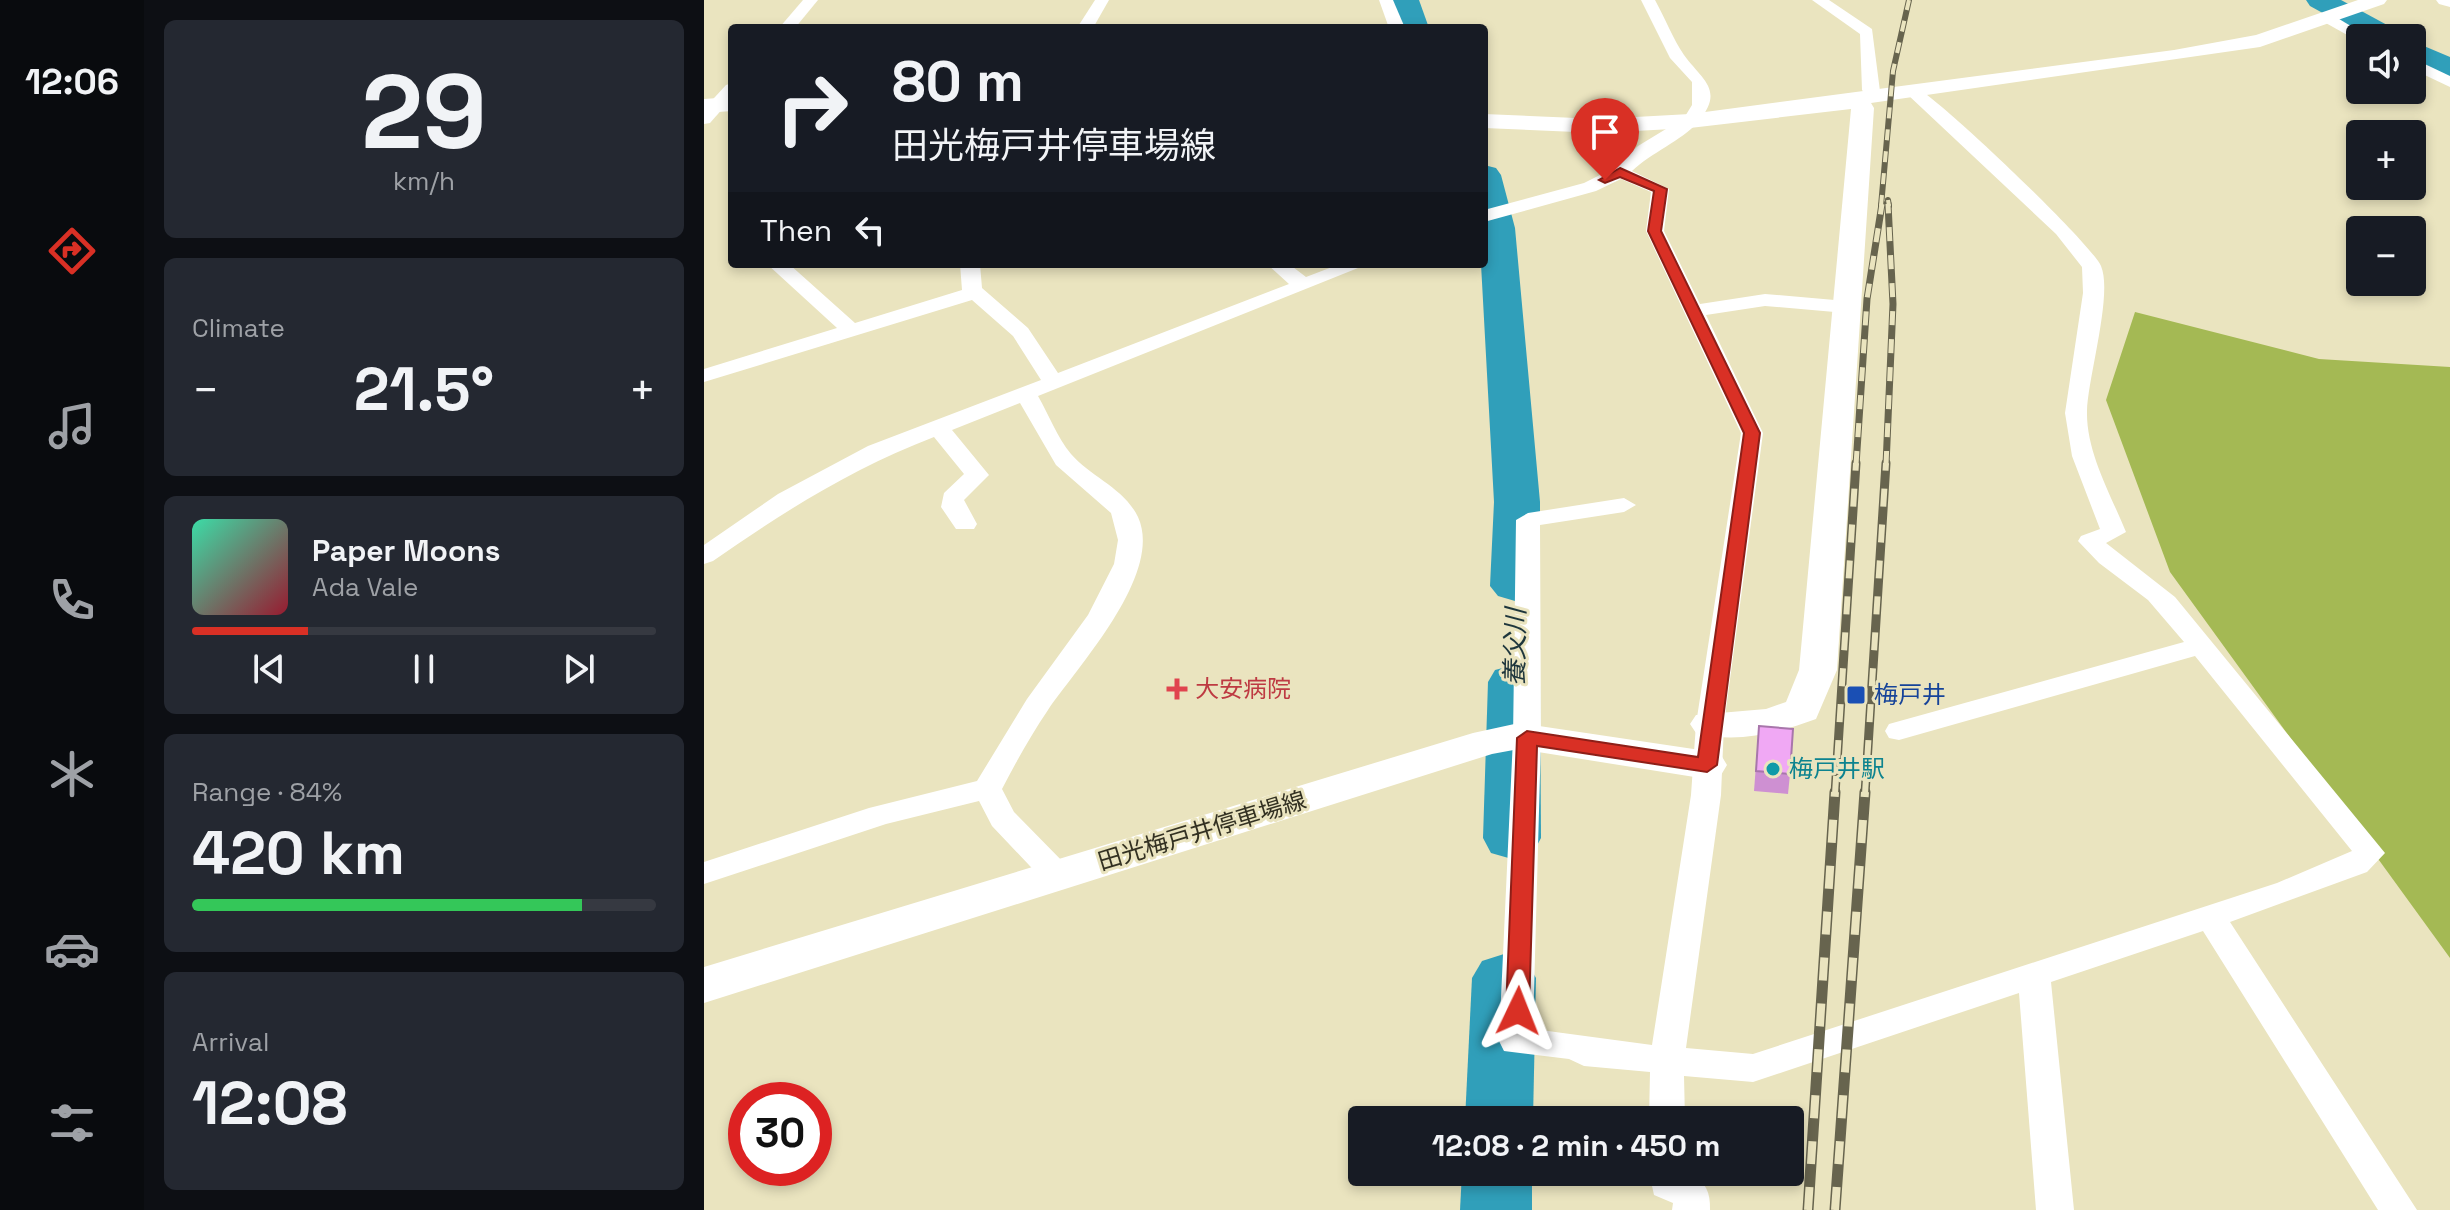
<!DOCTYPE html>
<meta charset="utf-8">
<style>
body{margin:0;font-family:"Space Grotesk","Noto Sans JP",sans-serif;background:#242831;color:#f1f3f6;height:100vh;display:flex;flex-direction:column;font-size:30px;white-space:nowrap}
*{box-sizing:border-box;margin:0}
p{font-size:26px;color:#9ea1a6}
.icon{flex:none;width:44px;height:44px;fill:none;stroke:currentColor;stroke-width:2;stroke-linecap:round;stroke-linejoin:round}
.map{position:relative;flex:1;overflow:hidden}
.sheet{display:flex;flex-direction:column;gap:20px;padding:20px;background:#0d0f14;width:560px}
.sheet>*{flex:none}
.guide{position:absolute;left:24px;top:24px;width:760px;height:244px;border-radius:8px;box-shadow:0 4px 12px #0003;background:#171b24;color:#f1f3f6;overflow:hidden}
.controls{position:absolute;left:1642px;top:24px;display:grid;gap:16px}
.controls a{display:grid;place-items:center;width:80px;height:80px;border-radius:8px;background:#171b24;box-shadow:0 4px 12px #0003;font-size:40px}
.speed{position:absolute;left:24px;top:1082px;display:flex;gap:16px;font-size:40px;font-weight:700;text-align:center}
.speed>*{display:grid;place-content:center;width:104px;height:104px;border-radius:50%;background:#171b24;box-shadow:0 4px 12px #0003;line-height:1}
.speed .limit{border:12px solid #d22;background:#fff;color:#111}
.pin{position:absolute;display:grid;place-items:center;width:68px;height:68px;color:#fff;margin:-82px -34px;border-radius:50% 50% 50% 0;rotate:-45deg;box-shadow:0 0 8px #0007}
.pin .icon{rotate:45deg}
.me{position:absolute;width:88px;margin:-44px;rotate:2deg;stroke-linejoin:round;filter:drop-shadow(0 0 6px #0008)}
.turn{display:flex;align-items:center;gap:28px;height:168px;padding:0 32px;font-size:36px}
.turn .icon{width:104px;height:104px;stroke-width:2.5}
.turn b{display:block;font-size:56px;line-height:68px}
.then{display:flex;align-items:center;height:76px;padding:0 32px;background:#0003;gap:16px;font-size:30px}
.big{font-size:60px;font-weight:700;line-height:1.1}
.sheet .tile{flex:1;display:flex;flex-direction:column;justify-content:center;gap:12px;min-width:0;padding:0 28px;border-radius:12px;background:#242831}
.sheet .dial{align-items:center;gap:0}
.dial b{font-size:104px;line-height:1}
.song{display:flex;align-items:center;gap:24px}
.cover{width:96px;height:96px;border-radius:12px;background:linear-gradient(135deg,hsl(160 70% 55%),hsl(350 70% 35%))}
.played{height:8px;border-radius:4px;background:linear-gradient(90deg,#d93025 25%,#363941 25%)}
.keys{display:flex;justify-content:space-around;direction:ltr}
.heat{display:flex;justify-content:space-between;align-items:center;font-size:44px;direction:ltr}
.charge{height:12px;border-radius:6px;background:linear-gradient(90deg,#34c759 84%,#363941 0)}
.trip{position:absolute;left:644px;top:1106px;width:456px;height:80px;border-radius:8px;background:#171b24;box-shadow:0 4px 12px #0003;font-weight:700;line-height:80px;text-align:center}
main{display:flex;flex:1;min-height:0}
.dock{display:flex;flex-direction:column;width:144px;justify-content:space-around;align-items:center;background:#090b0e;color:#9ea1a6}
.dock .icon{width:56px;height:56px}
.dock .selected{color:#d93025}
.dock b{font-size:36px;color:#f1f3f6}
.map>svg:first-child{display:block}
.forest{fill:#a4b954}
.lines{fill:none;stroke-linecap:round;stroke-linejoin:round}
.river{fill:#309fba;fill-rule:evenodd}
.street{fill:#fff;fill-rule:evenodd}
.secondary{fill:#fff;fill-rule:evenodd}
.rail-far3-casing{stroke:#67644e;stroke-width:6}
.rail-far2-casing{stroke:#67644e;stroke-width:7}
.rail-far1-casing{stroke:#67644e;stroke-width:9}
.rail-casing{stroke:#67644e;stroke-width:11}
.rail-far3{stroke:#eae4bf;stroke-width:4;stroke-dasharray:11;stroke-linecap:butt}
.rail-far2{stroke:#eae4bf;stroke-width:5;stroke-dasharray:14;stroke-linecap:butt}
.rail-far1{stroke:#eae4bf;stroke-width:6;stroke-dasharray:18;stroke-linecap:butt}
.rail{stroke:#eae4bf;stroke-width:8;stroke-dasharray:23;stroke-linecap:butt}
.wall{fill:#ce90d2}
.building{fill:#f0a8f4;stroke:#a876ab;stroke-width:2}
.route{fill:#d93025;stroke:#8d1f18;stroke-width:2}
.health-dot{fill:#e0444e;stroke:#eae4bf;stroke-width:3}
.transit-dot{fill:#1a4fb4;stroke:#eae4bf;stroke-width:3}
.culture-dot{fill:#0f9aa8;stroke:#eae4bf;stroke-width:3}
.labels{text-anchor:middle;stroke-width:6;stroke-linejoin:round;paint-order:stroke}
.health-label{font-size:24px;fill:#be3a42;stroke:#eae4bf;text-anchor:start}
.transit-label{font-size:24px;fill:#164399;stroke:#eae4bf;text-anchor:start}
.culture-label{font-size:24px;fill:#0d838f;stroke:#eae4bf;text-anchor:start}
.street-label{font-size:24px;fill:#333122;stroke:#eae4bf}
.water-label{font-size:26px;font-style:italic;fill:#1e363c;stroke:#eae4bf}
</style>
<main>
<nav class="dock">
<b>12:06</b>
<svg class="icon selected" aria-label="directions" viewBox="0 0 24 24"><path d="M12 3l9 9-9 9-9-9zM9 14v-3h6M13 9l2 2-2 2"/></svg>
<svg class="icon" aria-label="music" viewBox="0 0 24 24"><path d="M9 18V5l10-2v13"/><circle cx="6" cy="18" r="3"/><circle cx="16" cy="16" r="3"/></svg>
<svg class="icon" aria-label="phone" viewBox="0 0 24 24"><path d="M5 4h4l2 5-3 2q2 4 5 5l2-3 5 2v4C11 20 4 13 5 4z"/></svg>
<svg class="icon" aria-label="climate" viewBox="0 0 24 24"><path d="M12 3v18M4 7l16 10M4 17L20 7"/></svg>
<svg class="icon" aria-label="car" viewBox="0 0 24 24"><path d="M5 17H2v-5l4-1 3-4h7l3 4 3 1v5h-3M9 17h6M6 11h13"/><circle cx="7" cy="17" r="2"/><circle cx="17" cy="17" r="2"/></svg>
<svg class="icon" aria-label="filters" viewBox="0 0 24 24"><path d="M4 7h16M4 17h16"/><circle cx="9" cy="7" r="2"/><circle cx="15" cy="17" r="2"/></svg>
</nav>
<section class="sheet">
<div class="tile dial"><b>29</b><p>km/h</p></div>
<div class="tile"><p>Climate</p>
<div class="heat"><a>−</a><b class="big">21.5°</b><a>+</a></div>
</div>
<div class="tile">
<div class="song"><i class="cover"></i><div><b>Paper Moons</b><p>Ada Vale</p></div></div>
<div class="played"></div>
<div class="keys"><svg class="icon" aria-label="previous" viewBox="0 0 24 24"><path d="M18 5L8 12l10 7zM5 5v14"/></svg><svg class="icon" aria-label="pause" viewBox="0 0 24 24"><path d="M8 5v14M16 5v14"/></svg><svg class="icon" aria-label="next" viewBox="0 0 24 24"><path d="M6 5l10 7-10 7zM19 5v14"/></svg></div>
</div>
<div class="tile"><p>Range · 84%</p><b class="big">420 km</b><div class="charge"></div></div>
<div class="tile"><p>Arrival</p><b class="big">12:08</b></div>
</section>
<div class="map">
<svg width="1746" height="1210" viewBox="0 0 1746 1210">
<rect width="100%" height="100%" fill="#eae4bf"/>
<!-- forest -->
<polygon class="forest" points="1431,312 1615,359 1746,367 1746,958 1466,572 1402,400"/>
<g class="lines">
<!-- river -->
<g class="river">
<polygon points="687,0 715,0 725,28 697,28"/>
<polygon points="1602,0 1637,0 1696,32 1701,38 1664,38 1606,6"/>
<polygon points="1708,41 1746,57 1746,77 1708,61"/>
<polygon points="780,165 792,168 797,175 811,228 836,502 836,586 828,596 811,601 794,596 786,586 790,502 777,264 780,264"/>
<polygon points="810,665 829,670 836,682 837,838 829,853 808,859 787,853 779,838 784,682 791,670"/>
<polygon points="800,954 822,961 832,978 829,1120 761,1120 768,978 778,961"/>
<polygon points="758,1172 828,1172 828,1210 756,1210"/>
</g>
<!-- street -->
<g class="street">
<polygon points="99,0 114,0 91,28 75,28"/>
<polygon points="391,0 405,0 389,28 373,28"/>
<polygon points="675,0 689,0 701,28 685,28"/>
<path d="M937,0H951C961,18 969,39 980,55C998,80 1022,90 993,123C978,140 947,153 928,171L965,189L960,231L996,304L1061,294L1142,301L1152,307L1142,313L1061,306L1002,315L1059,433L1020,724L1017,795L982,1048L1049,1054L1573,883L1648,851L1491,656L1195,740L1185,738L1181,731L1185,724L1480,642L1444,600L1395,563L1374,541L1377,536L1396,529L1368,456L1361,413L1379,293L1378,267L1352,234L1203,94L1201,91L1209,86C1228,91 1388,244 1397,266C1409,294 1384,377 1383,411C1382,452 1407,495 1422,532L1402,543L1471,597L1681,853L1663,872L1526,922L1713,1210H1674L1499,931L1347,982L1370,1210H1332L1315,993L1049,1082L980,1076L981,1120H945L946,1072L880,1066L865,1059L800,1051L795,1041L809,738L812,520L824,513L920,498L932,505L920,512L836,525L837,738L829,1029L948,1045L987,795L992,724L1037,433L942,231L947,192L917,179L892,191L780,222V210L880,183L910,168L934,146L980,118L988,105V82L966,58Z"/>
<polygon points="1108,0 1125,0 1168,29 1177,99 1165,99 1158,90 1156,34"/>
<polygon points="1620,16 1630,16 1667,38 1654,41 1620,22"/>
<polygon points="1708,58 1746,76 1746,87 1708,69"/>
<polygon points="28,83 28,98 6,123 0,124 0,109 22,85"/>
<path d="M63,264H85L151,323L258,290L256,264H276L278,288L324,328L354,373L585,284L563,264H585L602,277L636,264H664L334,396C345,415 353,437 367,454C387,477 420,488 434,517C460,574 374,666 344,710C327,735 312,762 298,789L310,812L364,867L369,875L364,883L353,886L342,883L288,826L275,801L182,824L0,884V862L165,808L273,781L323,699L384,615L410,564L414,540L407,513L352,465L316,403L248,430L285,475L260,500L273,524L270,529H252L237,507L240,493L260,474L230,437C149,468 79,512 9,561L0,564V545L74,494L164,446L337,380L309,336L268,300L0,382V369L133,328Z"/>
<path d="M945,1172C976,1172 1008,1170 1006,1210H968L969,1203L950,1195Z"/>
</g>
<!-- secondary -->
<g class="secondary">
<path d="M1654,0H1683L1680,4L1556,47L1167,103L1170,108L1133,670L1112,719C1074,733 1032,744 992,733L986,724L992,715L1062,709L1082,702L1095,670L1147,109L986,128L895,133L780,128V114L895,119L986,114L1470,50L1552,35Z"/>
<polygon points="1732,0 1746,0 1746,7 1735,4"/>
<polygon points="28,97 28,111 0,113 0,99"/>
<polygon points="815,723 1003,751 1017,755 1023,765 1017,775 1003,779 815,749 788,754 0,1003 0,967 769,733"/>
</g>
<defs>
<g id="rail-far3">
<polyline points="1184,200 1185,206"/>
<polyline points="1177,206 1189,71 1205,0"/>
</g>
<g id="rail-far2">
<polyline points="1152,465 1163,299 1178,204"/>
<polyline points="1182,465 1189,304 1184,204"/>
</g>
<g id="rail-far1">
<polyline points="1131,794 1152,463"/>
<polyline points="1161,794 1182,463"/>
</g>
<g id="rail">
<polyline points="1104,1210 1131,792"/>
<polyline points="1131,1210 1161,792"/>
</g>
</defs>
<!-- rail-far3 casing -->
<use href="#rail-far3" class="rail-far3-casing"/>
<!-- rail-far2 casing -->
<use href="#rail-far2" class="rail-far2-casing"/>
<!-- rail-far1 casing -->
<use href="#rail-far1" class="rail-far1-casing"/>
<!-- rail casing -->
<use href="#rail" class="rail-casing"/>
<!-- rail-far3 -->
<use href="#rail-far3" class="rail-far3"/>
<!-- rail-far2 -->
<use href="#rail-far2" class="rail-far2"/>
<!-- rail-far1 -->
<use href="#rail-far1" class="rail-far1"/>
<!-- rail -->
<use href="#rail" class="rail"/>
</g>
<!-- wall -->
<polygon class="wall" points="1055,726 1086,774 1084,794 1050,791"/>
<!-- building -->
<polygon class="building" points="1055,726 1089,729 1086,774 1052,771"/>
<!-- route -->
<polygon class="route" points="916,168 963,189 957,231 1056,433 1013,765 1003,772 833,746 825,1011 822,1018 805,1018 802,1011 813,738 823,731 994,757 1040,433 944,231 950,191 916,177 901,183 895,180"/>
<!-- markers -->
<path class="health-dot" d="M469 677h8v8h8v8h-8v8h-8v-8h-8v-8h8z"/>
<rect class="transit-dot" x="1142" y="685" width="20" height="20" rx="4"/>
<circle class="culture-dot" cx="1069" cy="769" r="8"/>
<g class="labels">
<!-- health labels -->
<g class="health-label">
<text x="491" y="697">大安病院</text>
</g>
<!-- transit labels -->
<g class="transit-label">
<text x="1170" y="703">梅戸井</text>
</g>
<!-- culture labels -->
<g class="culture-label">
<text x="1085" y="777">梅戸井駅</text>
</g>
<!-- street labels -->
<g class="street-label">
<text transform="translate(498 831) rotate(-17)" y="8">田光梅戸井停車場線</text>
</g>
<!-- water labels -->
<g class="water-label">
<text transform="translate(811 647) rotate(-89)" y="9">養父川</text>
</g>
</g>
</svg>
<div class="controls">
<a><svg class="icon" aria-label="sound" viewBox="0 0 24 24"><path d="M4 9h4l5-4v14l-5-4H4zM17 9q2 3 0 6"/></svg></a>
<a>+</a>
<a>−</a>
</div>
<div class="speed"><div class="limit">30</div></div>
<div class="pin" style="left:901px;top:180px;background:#d93025"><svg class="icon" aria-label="arrive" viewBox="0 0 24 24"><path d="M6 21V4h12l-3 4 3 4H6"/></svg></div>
<svg class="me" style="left:814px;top:1011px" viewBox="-20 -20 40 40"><path d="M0-17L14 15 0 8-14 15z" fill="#d93025" stroke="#fff" stroke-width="4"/></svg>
<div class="trip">12:08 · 2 min · 450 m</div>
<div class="guide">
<div class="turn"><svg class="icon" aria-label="right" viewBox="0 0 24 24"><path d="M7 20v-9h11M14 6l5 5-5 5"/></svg><div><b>80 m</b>田光梅戸井停車場線</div></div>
<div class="then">Then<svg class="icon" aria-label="left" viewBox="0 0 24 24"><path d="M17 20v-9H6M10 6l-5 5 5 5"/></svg></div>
</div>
</div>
</main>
